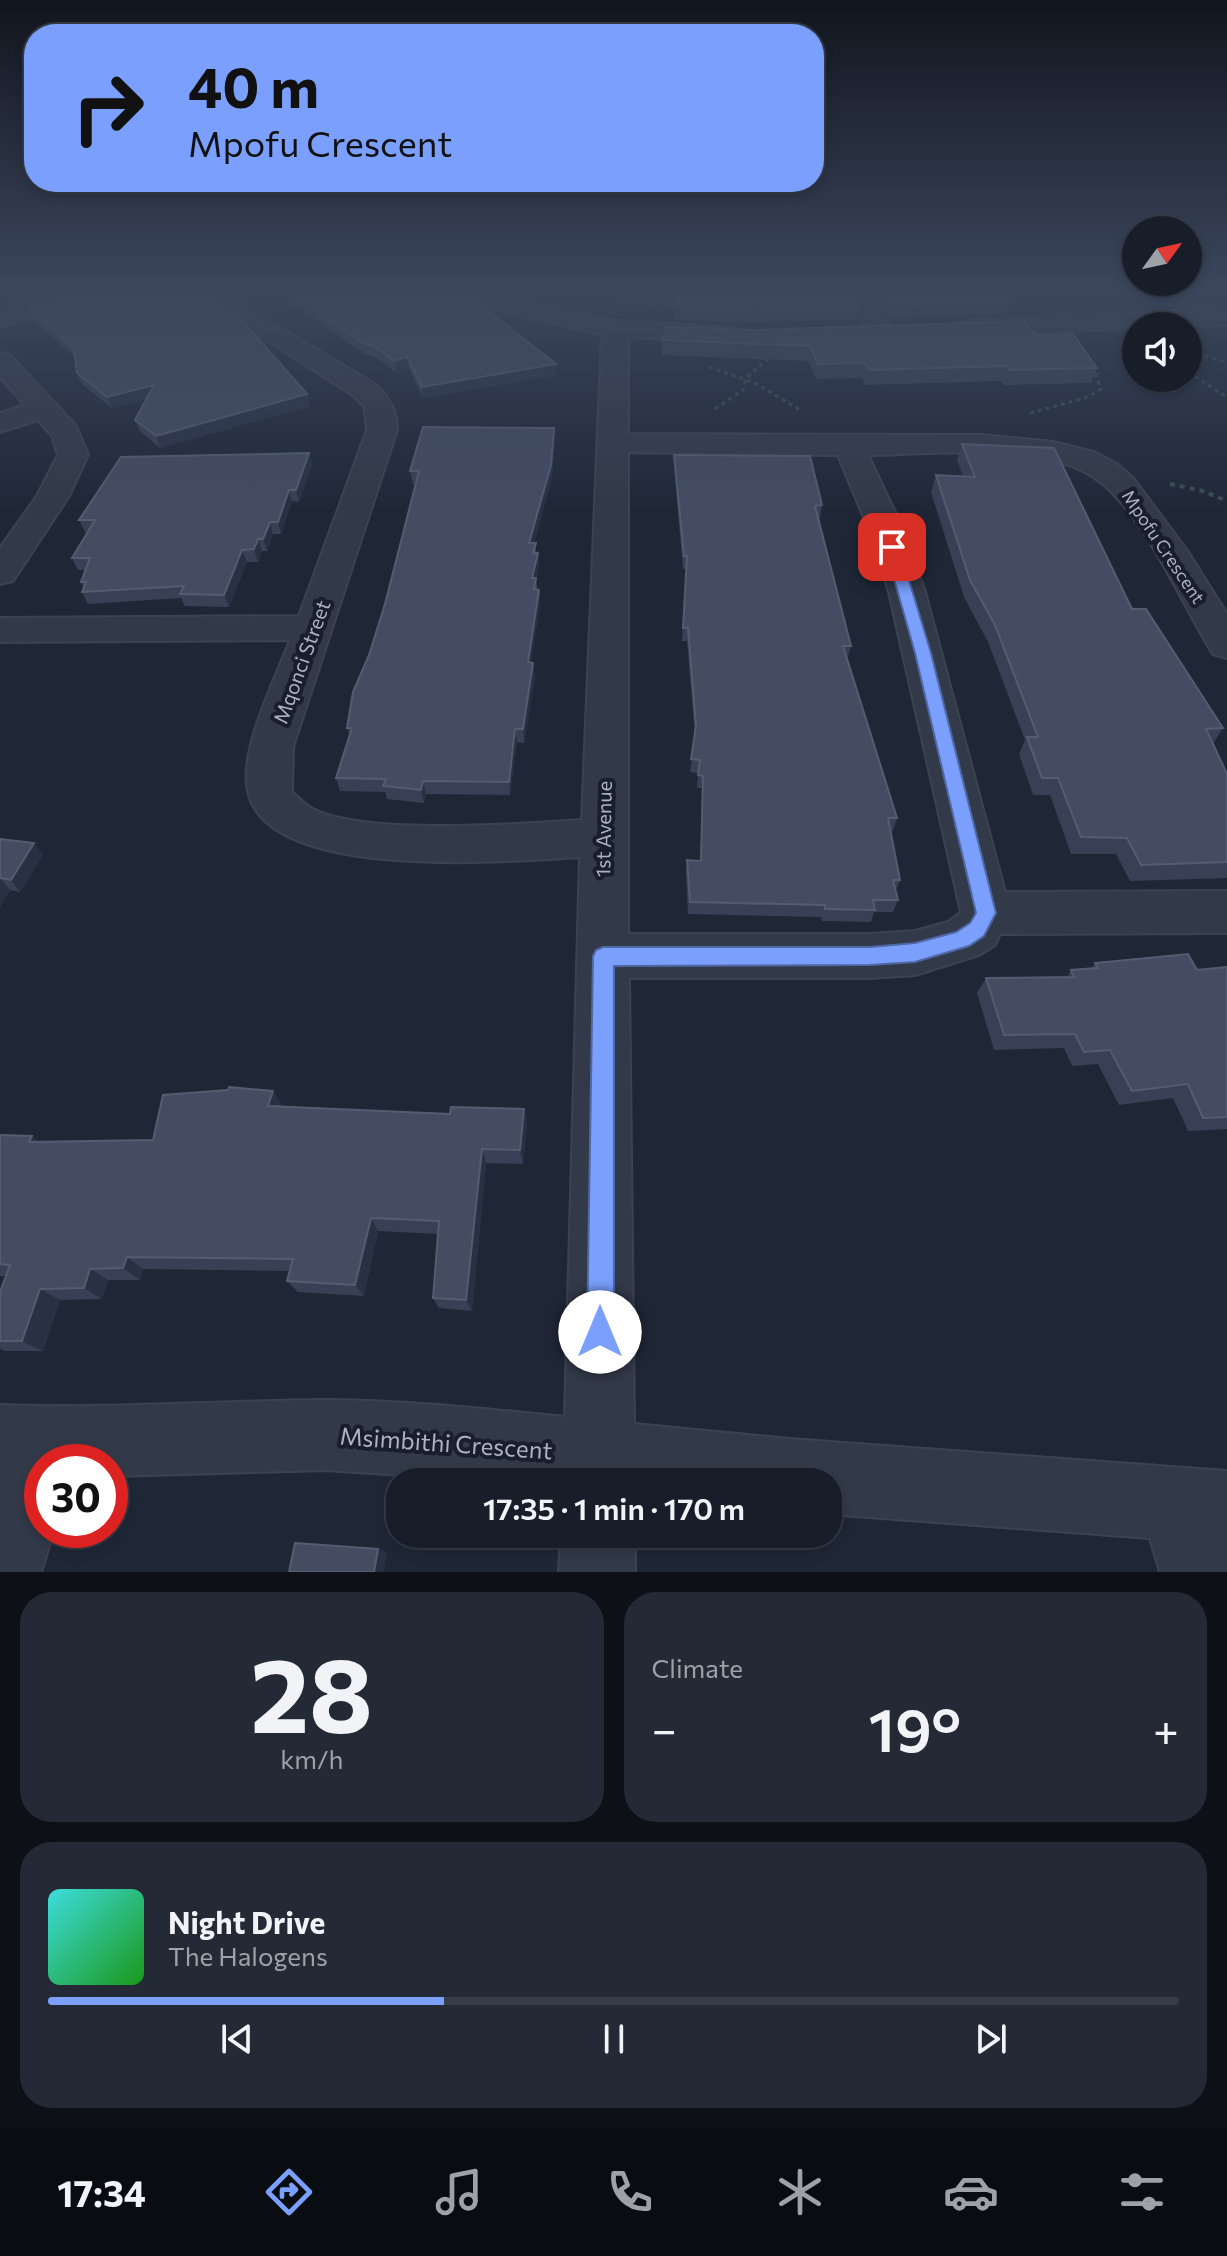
<!DOCTYPE html>
<meta charset="utf-8">
<style>
body{margin:0;font-family:Commissioner,sans-serif;background:#242a35;color:#f1f3f6;height:100vh;display:flex;flex-direction:column;font-size:30px;white-space:nowrap}
*{box-sizing:border-box;margin:0}
p{font-size:26px;color:#9ea2a8}
.icon{flex:none;width:44px;height:44px;fill:none;stroke:currentColor;stroke-width:2;stroke-linecap:round;stroke-linejoin:round}
.map{position:relative;height:1572px;overflow:hidden}
.side{display:flex;flex-direction:column;gap:20px;padding:20px;background:#0d1017;flex:1}
.side>*{flex:none}
.hud{position:absolute;left:24px;top:24px;width:800px;height:168px;border-radius:32px;box-shadow:0 4px 12px #0003,0 0 0 2px #363b46;background:#7a9ffc;color:#111;overflow:hidden}
.needle{width:52px;rotate:57deg}
.controls{position:absolute;left:1122px;top:216px;display:grid;gap:16px}
.controls a{display:grid;place-items:center;width:80px;height:80px;border-radius:50%;background:#171d29;box-shadow:0 4px 12px #0003,0 0 0 2px #363b46;font-size:40px}
.speed{position:absolute;left:24px;top:1444px;display:flex;gap:16px;font-size:40px;font-weight:700;text-align:center}
.speed>*{display:grid;place-content:center;width:104px;height:104px;border-radius:50%;background:#171d29;box-shadow:0 4px 12px #0003,0 0 0 2px #363b46;line-height:1}
.speed .limit{border:12px solid #d22;background:#fff;color:#111}
.pin{position:absolute;display:grid;place-items:center;width:68px;height:68px;color:#fff;margin:-34px;border-radius:16px;box-shadow:0 4px 12px #0006}
.me{position:absolute;width:88px;margin:-44px;rotate:0deg;stroke-linejoin:round;filter:drop-shadow(0 0 6px #0008)}
.turn{display:flex;align-items:center;gap:28px;height:168px;padding:0 32px;font-size:36px}
.turn .icon{width:104px;height:104px;stroke-width:2.5}
.turn b{display:block;font-size:56px;line-height:68px}
.big{font-size:60px;font-weight:600;line-height:1.1}
.side .widget{flex:1;display:flex;flex-direction:column;justify-content:center;gap:12px;min-width:0;padding:0 28px;border-radius:32px;background:#242a35}
.side .dial{align-items:center;gap:0}
.dial b{font-size:104px;line-height:1}
.song{display:flex;align-items:center;gap:24px}
.cover{width:96px;height:96px;border-radius:12px;background:linear-gradient(135deg,hsl(180 70% 55%),hsl(120 70% 35%))}
.played{height:8px;border-radius:4px;background:linear-gradient(90deg,#7a9ffc 35%,#363b46 35%)}
.keys{display:flex;justify-content:space-around;direction:ltr}
.heat{display:flex;justify-content:space-between;align-items:center;font-size:44px;direction:ltr}
.side .tiles{flex:1;display:grid;gap:20px;grid-template-columns:1fr 1fr}
.widget:last-child{grid-column:span 2}
.trip{position:absolute;left:386px;top:1468px;width:456px;height:80px;border-radius:32px;background:#171d29;box-shadow:0 4px 12px #0003,0 0 0 2px #363b46;font-weight:600;line-height:80px;text-align:center}
.tab-bar{display:flex;height:128px;justify-content:space-around;align-items:center;background:#090c10;color:#9ea2a8}
.tab-bar .icon{width:56px;height:56px}
.tab-bar .active{color:#7a9ffc}
.tab-bar b{font-size:36px;color:#f1f3f6}
.map>svg:first-child{display:block}
.lines{fill:none;stroke-linecap:round;stroke-linejoin:round}
.minor-casing{stroke:#3c4251;stroke-width:4}
.path-far1{stroke:#394d51;stroke-width:3;stroke-dasharray:4 4;stroke-linecap:butt}
.path{stroke:#394d51;stroke-width:4;stroke-dasharray:5 5;stroke-linecap:butt}
.minor{fill:#323948;fill-rule:evenodd}
.wall{fill:#374054}
.shaded-wall{fill:#283144}
.building{fill:#434c61;stroke:#545c70;stroke-width:2}
.route{fill:#7a9ffc;stroke:#4f67a4;stroke-width:2}
.labels{text-anchor:middle;stroke-width:8;stroke-linejoin:round;paint-order:stroke}
.far-street-label{font-size:18px;fill:#acb3c5;stroke:#181e2c}
.street-label{font-size:20px;fill:#acb3c5;stroke:#181e2c}
.near-street-label{font-size:24px;fill:#acb3c5;stroke:#181e2c}
</style>
<div class="map">
<svg width="1227" height="1572" viewBox="0 0 1227 1572">
<rect width="100%" height="100%" fill="#1f2737"/>
<g class="lines">
<defs>
<g id="minor">
<polygon points="75,289 114,289 111,294 0,327 0,311"/>
<path d="M186,289H215L373,383C389,395 397,410 397,430L293,747L292,792C298,797 304,804 311,808C361,836 521,824 582,820L602,334L518,316L459,294L456,289H491L533,305L615,321L734,328L738,333L734,338L725,341L628,337V434L982,435L1053,442L1094,452L1117,464L1133,478L1188,552L1227,614V658L1213,654C1181,603 1144,512 1095,478C1044,442 930,454 868,455L901,525L925,592L1005,892L1227,891V933L1000,934L995,945L979,955L915,975L870,978H629L634,1424L790,1439L1227,1471V1572H1160L1150,1538L828,1514V1482H513L325,1470L110,1476V1462H42V1530H54L41,1572H0V1405C107,1409 215,1401 322,1400C403,1400 485,1409 565,1417L580,857C511,861 266,883 248,791C239,749 275,681 290,640L0,642V618L299,616L367,430L364,406L353,395ZM628,452L838,455L867,525L889,592L961,912L948,922L915,931L870,934H628Z"/>
<polygon points="845,289 869,289 892,330 888,335 870,335"/>
<polygon points="1227,309 1227,325 1136,326 1136,328 969,336 960,333 956,328 960,323 969,320"/>
<polygon points="0,353 10,355 76,426 88,455 69,496 13,581 0,584 0,548 37,496 58,455 52,436 38,420 0,432 0,413 25,405 0,377"/>
<polygon points="561,1534 635,1534 635,1572 559,1572"/>
</g>
</defs>
<!-- minor casing -->
<use href="#minor" class="minor-casing"/>
<!-- path-far1 -->
<g class="path-far1">
<polyline points="1189,352 1227,362"/>
<polyline points="709,367 757,384 800,410"/>
<polyline points="1188,372 1227,397"/>
<polyline points="715,409 743,390 746,378 770,357"/>
<polyline points="1030,413 1085,398 1101,389 1093,367"/>
</g>
<!-- path -->
<polyline class="path" points="1170,484 1203,491 1227,501"/>
<!-- minor -->
<use href="#minor" class="minor"/>
</g>
<!-- wall -->
<g class="wall">
<polygon points="0,289 64,289 15,303 9,298 0,300"/>
<polygon points="271,289 460,289 556,375 423,398 409,368 396,373 376,357 365,354"/>
<polygon points="561,289 850,289 859,308 857,319 754,322 674,320 675,308 588,295"/>
<polygon points="873,289 1000,289 1009,302 1006,314 889,318"/>
<polygon points="29,309 307,394 310,406 160,448 140,431 135,420 146,399 112,408 82,384 77,373 75,357 34,320"/>
<polygon points="756,330 1035,335 1097,368 1091,383 1004,385 1001,381 866,385 862,378 816,379 808,361 662,355 662,340"/>
<polygon points="554,428 555,440 552,478 534,543 536,543 536,553 538,553 539,566 536,578 540,603 531,663 535,676 524,743 517,742 510,795 426,794 424,803 387,799 385,792 340,791 336,778 350,736 347,728 385,604 415,484 413,484 410,471"/>
<polygon points="962,444 1132,609 1223,728 1213,744 1227,774 1227,878 1130,881 1116,854 1071,854 1050,795 1033,795 1019,754 1025,740 988,642 964,597 931,492 936,475 963,476 957,460"/>
<polygon points="309,453 312,465 299,502 292,501 281,534 273,534 267,551 262,551 258,562 247,562 229,607 185,606 181,598 88,604 82,592 84,588 81,582 85,570 78,570 72,558 88,532 85,532 79,520"/>
<polygon points="674,455 822,505 820,518 818,518 851,646 847,659 897,818 893,831 890,831 900,880 896,890 898,900 893,912 874,912 871,922 822,921 821,917 688,914 686,873 687,860 700,861 702,788 697,788 698,773 690,772 695,736 687,641 682,641 686,569 683,569 674,467"/>
<polygon points="0,839 43,855 20,892 10,890 0,907"/>
<polygon points="1095,963 1197,970 1227,967 1227,1129 1188,1131 1173,1098 1119,1105 1098,1064 1072,1066 1064,1048 994,1050 977,993 986,978 1067,977 1071,970 1092,968"/>
<polygon points="283,1106 450,1114 524,1109 527,1124 523,1164 486,1163 472,1311 439,1308 433,1298 438,1234 378,1231 364,1296 298,1292 287,1281 290,1271 143,1269 140,1280 108,1280 102,1299 60,1300 43,1351 5,1351 0,1349 0,1292 6,1276 0,1276 0,1135 39,1142 153,1140"/>
</g>
<!-- shaded-wall -->
<g class="shaded-wall">
<polygon points="0,289 5,289 9,298 0,300"/>
<polygon points="23,289 64,289 15,303 11,293"/>
<polygon points="407,357 409,368 396,373 394,361"/>
<polygon points="556,364 556,375 423,398 422,387"/>
<polygon points="154,385 158,396 112,408 107,397"/>
<polygon points="307,394 310,406 160,448 156,436"/>
<polygon points="554,428 555,440 552,478 530,556 529,543"/>
<polygon points="309,453 312,465 299,502 296,490"/>
<polygon points="289,490 292,501 281,534 278,522"/>
<polygon points="270,522 273,534 267,551 263,539"/>
<polygon points="258,539 262,551 258,562 254,549"/>
<polygon points="242,550 247,562 229,607 224,595"/>
<polygon points="538,553 539,566 533,591 532,578"/>
<polygon points="539,590 540,603 529,676 528,662"/>
<polygon points="533,663 535,676 524,743 523,729"/>
<polygon points="515,729 517,742 510,795 509,782"/>
<polygon points="423,781 426,794 424,803 421,790"/>
<polygon points="34,843 43,855 20,892 11,880"/>
<polygon points="0,878 10,890 0,907"/>
<polygon points="273,1091 283,1106 268,1106"/>
<polygon points="524,1109 527,1124 523,1164 520,1150"/>
<polygon points="32,1136 50,1151 29,1142"/>
<polygon points="482,1149 486,1163 472,1311 466,1300"/>
<polygon points="371,1218 378,1231 364,1296 355,1285"/>
<polygon points="127,1257 143,1269 140,1280 123,1268"/>
<polygon points="90,1269 108,1280 102,1299 84,1288"/>
<polygon points="40,1289 60,1300 43,1351 22,1341"/>
<polygon points="378,1549 387,1552 384,1572 374,1572"/>
</g>
<!-- building -->
<g class="building">
<polygon points="7,289 23,289 11,293"/>
<polygon points="98,289 194,289 240,318 307,394 156,436 135,420 154,385 107,397 77,373 74,349 29,309"/>
<polygon points="284,289 460,289 556,364 422,387 407,357 394,361 374,346 363,343"/>
<polygon points="626,289 850,289 859,308 755,310 674,308 678,297"/>
<polygon points="881,289 1000,289 1009,302 891,306"/>
<polygon points="1025,321 1035,335 1073,334 1097,368 1009,370 1006,366 869,370 865,363 818,364 810,346 662,340 667,327 756,330"/>
<polygon points="423,427 554,428 551,465 529,543 536,543 533,553 538,553 532,578 536,578 534,589 539,590 528,662 533,663 523,729 515,729 509,782 423,781 421,790 383,786 386,779 336,778 352,728 347,728 353,692 369,655 385,604 419,471 410,471"/>
<polygon points="962,444 1054,448 1132,609 1146,609 1223,728 1206,729 1227,774 1227,862 1141,865 1127,838 1081,837 1058,778 1042,778 1027,737 1038,737 995,625 970,580 936,475 975,477"/>
<polygon points="309,453 296,490 289,490 278,522 270,522 263,539 258,539 254,549 242,550 224,595 180,594 184,586 82,592 86,582 81,582 90,558 72,558 95,520 79,520 121,457"/>
<polygon points="674,455 810,456 822,505 815,506 851,646 843,646 897,818 888,818 900,880 893,880 898,900 873,900 875,910 825,909 825,905 690,902 687,860 701,861 703,776 698,775 700,760 691,759 696,726 688,628 683,628 687,556 684,556"/>
<polygon points="0,839 34,843 11,880 0,878"/>
<polygon points="1188,954 1197,970 1227,967 1227,1117 1203,1118 1188,1084 1132,1091 1110,1050 1084,1052 1075,1034 1004,1035 986,978 1074,977 1071,970 1098,968 1095,963"/>
<polygon points="229,1087 273,1091 268,1106 450,1114 451,1107 524,1109 520,1150 482,1149 466,1300 433,1298 439,1221 371,1218 355,1285 287,1281 293,1259 127,1257 123,1268 90,1269 84,1288 40,1289 22,1341 0,1341 0,1292 10,1265 0,1264 0,1135 32,1136 29,1142 153,1140 163,1095 228,1090"/>
<polygon points="295,1543 378,1549 374,1572 289,1572"/>
</g>
<!-- sky -->
<linearGradient id="sky" x2="0" y2="1"><stop stop-color="#11151e"/><stop offset="0.57" stop-color="#3c475e"/><stop offset="1" stop-color="#3c475e" stop-opacity="0"/></linearGradient>
<rect width="1227" height="509" fill="url(#sky)"/>
<!-- route -->
<polygon class="route" points="892,543 899,547 931,653 996,913 984,936 969,946 915,962 870,965 614,966 614,1332 610,1342 600,1346 591,1342 587,1332 593,956 596,950 603,947 870,947 915,943 956,932 970,923 976,913 915,653 885,547"/>
<g class="labels">
<!-- far-street labels -->
<g class="far-street-label">
<text transform="translate(1163 547) rotate(56)" y="6">Mpofu Crescent</text>
</g>
<!-- street labels -->
<g class="street-label">
<text transform="translate(302 662) rotate(-70)" y="7">Mqonci Street</text>
<text transform="translate(604 829) rotate(-89)" y="7">1st Avenue</text>
</g>
<!-- near-street labels -->
<g class="near-street-label">
<text transform="translate(446 1444) rotate(4)" y="8">Msimbithi Crescent</text>
</g>
</g>
</svg>
<div class="controls">
<a><svg class="needle" viewBox="-14 -14 28 28"><path d="M0-13l5 13h-10z" fill="#e53935"/><path d="M0 13l5-13h-10z" fill="#9ea2a8"/></svg></a>
<a><svg class="icon" aria-label="sound" viewBox="0 0 24 24"><path d="M4 9h4l5-4v14l-5-4H4zM17 9q2 3 0 6"/></svg></a>
</div>
<div class="speed"><div class="limit">30</div></div>
<div class="pin" style="left:892px;top:547px;background:#d93025"><svg class="icon" aria-label="arrive" viewBox="0 0 24 24"><path d="M6 21V4h12l-3 4 3 4H6"/></svg></div>
<svg class="me" style="left:600px;top:1332px" viewBox="-20 -20 40 40"><circle r="19" fill="#fff"/><path d="M0-13L10 11 0 6-10 11z" fill="#7a9ffc"/></svg>
<div class="trip">17:35 · 1 min · 170 m</div>
<div class="hud">
<div class="turn"><svg class="icon" aria-label="right" viewBox="0 0 24 24"><path d="M7 20v-9h11M14 6l5 5-5 5"/></svg><div><b>40 m</b>Mpofu Crescent</div></div>
</div>
</div>
<section class="side">
<div class="tiles">
<div class="widget dial"><b>28</b><p>km/h</p></div>
<div class="widget"><p>Climate</p>
<div class="heat"><a>−</a><b class="big">19°</b><a>+</a></div>
</div>
<div class="widget">
<div class="song"><i class="cover"></i><div><b>Night Drive</b><p>The Halogens</p></div></div>
<div class="played"></div>
<div class="keys"><svg class="icon" aria-label="previous" viewBox="0 0 24 24"><path d="M18 5L8 12l10 7zM5 5v14"/></svg><svg class="icon" aria-label="pause" viewBox="0 0 24 24"><path d="M8 5v14M16 5v14"/></svg><svg class="icon" aria-label="next" viewBox="0 0 24 24"><path d="M6 5l10 7-10 7zM19 5v14"/></svg></div>
</div>
</div>
</section>
<nav class="tab-bar">
<b>17:34</b>
<svg class="icon active" aria-label="directions" viewBox="0 0 24 24"><path d="M12 3l9 9-9 9-9-9zM9 14v-3h6M13 9l2 2-2 2"/></svg>
<svg class="icon" aria-label="music" viewBox="0 0 24 24"><path d="M9 18V5l10-2v13"/><circle cx="6" cy="18" r="3"/><circle cx="16" cy="16" r="3"/></svg>
<svg class="icon" aria-label="phone" viewBox="0 0 24 24"><path d="M5 4h4l2 5-3 2q2 4 5 5l2-3 5 2v4C11 20 4 13 5 4z"/></svg>
<svg class="icon" aria-label="climate" viewBox="0 0 24 24"><path d="M12 3v18M4 7l16 10M4 17L20 7"/></svg>
<svg class="icon" aria-label="car" viewBox="0 0 24 24"><path d="M5 17H2v-5l4-1 3-4h7l3 4 3 1v5h-3M9 17h6M6 11h13"/><circle cx="7" cy="17" r="2"/><circle cx="17" cy="17" r="2"/></svg>
<svg class="icon" aria-label="filters" viewBox="0 0 24 24"><path d="M4 7h16M4 17h16"/><circle cx="9" cy="7" r="2"/><circle cx="15" cy="17" r="2"/></svg>
</nav>
